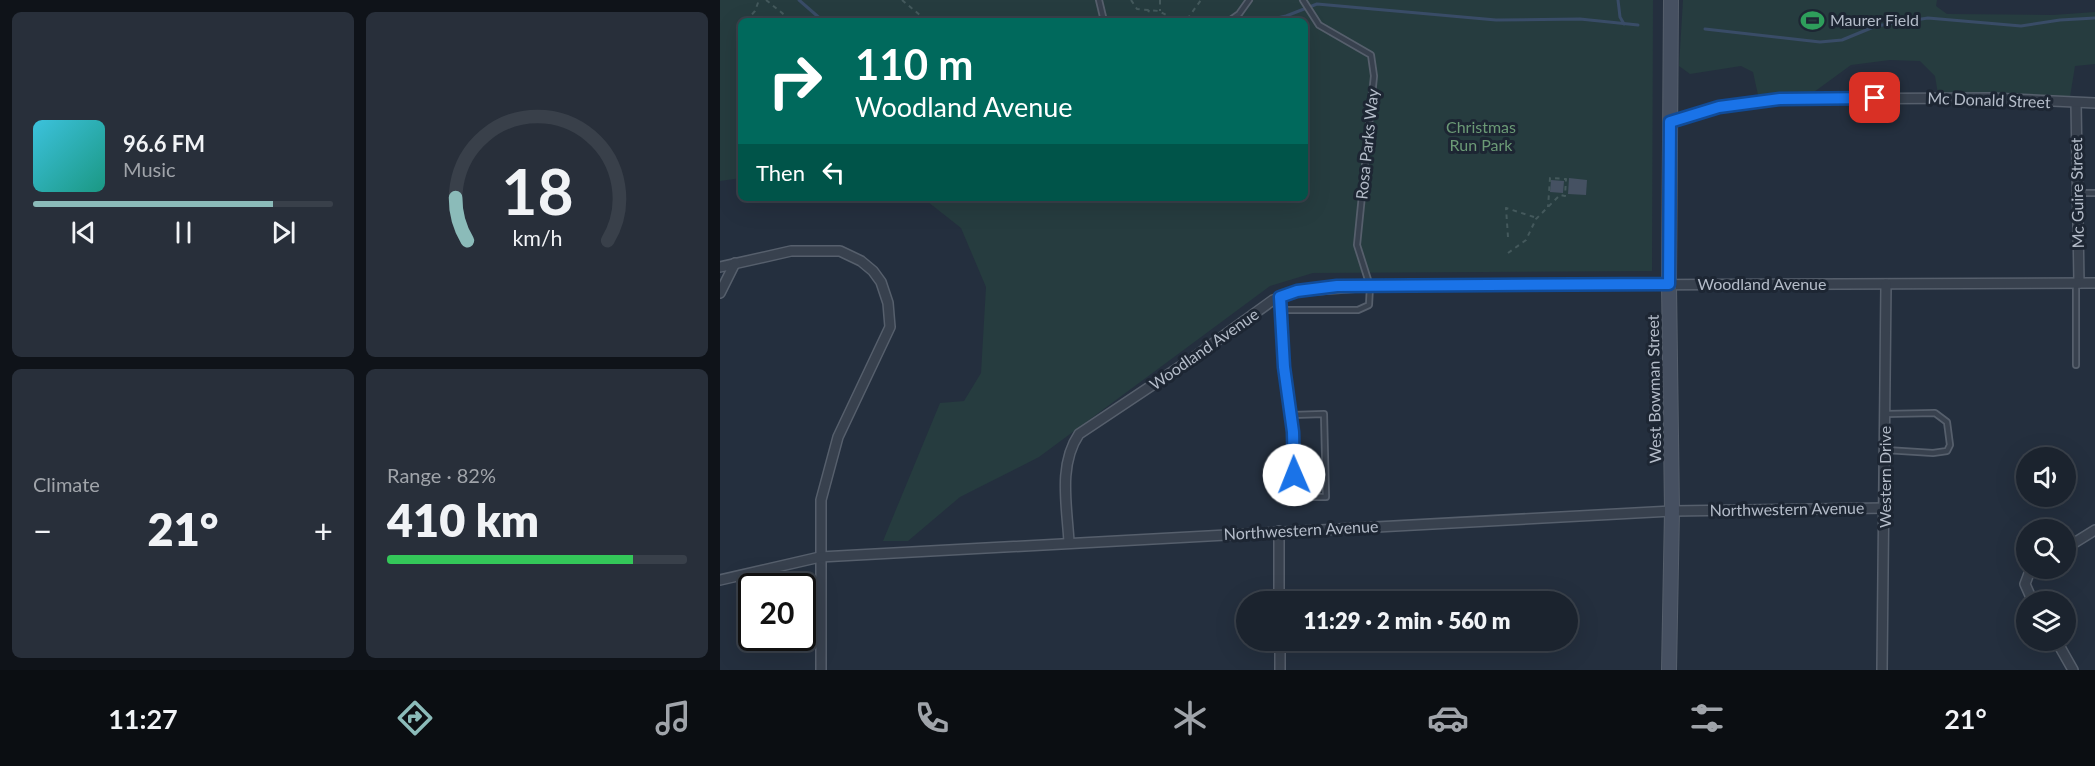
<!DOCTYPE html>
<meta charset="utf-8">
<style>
body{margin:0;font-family:Lato,sans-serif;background:#282f3a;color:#f1f3f6;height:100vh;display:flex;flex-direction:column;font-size:22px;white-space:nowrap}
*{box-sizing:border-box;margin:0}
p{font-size:20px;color:#a0a4aa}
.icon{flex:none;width:33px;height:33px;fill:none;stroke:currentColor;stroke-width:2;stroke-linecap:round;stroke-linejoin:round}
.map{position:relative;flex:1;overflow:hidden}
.panel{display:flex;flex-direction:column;gap:12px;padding:12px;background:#0f1319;width:720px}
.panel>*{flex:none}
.hud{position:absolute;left:18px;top:18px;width:570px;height:183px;border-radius:9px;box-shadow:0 6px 24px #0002,0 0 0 2px #39404a;background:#00695c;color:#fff;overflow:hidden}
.controls{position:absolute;left:1296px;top:447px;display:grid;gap:12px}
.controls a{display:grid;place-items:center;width:60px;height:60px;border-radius:50%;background:#1b232e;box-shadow:0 6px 24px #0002,0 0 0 2px #39404a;font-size:30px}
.speed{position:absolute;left:18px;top:573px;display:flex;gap:12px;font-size:30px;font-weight:700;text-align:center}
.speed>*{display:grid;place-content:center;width:78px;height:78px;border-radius:50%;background:#1b232e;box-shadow:0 6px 24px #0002,0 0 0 2px #39404a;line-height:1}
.speed .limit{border:3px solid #111;border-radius:9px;background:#fff;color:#111}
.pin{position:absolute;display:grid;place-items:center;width:51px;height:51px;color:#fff;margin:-26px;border-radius:12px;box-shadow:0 3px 9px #0006}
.me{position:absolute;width:66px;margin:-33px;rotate:359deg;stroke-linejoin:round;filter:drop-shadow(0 0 4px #0008)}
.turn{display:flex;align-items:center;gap:21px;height:126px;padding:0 18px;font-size:27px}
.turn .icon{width:78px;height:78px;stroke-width:2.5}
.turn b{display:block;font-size:42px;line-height:51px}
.then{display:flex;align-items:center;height:57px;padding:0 18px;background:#0003;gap:12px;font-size:22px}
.big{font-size:45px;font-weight:800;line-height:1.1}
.panel .tile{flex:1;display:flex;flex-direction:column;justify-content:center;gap:9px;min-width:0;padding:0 21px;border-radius:9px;background:#282f3a}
.panel .dial{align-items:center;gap:0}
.dial svg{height:156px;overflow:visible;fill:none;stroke:#39404a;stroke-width:7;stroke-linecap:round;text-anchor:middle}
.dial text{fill:#f1f3f6;stroke:none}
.song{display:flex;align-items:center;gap:18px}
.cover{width:72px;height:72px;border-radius:9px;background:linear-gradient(135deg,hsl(190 70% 55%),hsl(170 70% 35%))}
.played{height:6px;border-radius:3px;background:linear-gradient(90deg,#8bbbb9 80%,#39404a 80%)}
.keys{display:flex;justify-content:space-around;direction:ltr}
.heat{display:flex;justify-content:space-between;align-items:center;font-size:33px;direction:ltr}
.charge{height:9px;border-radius:4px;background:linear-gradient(90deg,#34c759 82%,#39404a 0)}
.panel .tiles{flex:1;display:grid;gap:12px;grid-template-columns:repeat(2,1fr)}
.trip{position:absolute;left:516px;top:591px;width:342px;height:60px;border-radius:30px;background:#1b232e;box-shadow:0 6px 24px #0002,0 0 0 2px #39404a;font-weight:800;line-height:60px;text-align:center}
.dock{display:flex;height:96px;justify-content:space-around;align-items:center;background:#0b0e12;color:#a0a4aa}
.dock .icon{width:42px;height:42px}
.dock .active{color:#8bbbb9}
.dock b{font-size:27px;color:#f1f3f6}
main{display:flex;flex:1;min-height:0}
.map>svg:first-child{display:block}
.green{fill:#263c3f}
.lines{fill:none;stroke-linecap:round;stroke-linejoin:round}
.stream{stroke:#394c67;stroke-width:3}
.building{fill:#455162}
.lane-casing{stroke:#565f6c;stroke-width:8}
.street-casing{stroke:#565f6c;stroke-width:12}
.secondary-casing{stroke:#565f6c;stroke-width:16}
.path{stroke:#44595c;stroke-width:2;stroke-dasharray:4.5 4.5;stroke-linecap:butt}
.lane{stroke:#38414e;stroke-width:4.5}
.street{stroke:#38414e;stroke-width:9}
.secondary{stroke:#465061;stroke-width:14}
.route-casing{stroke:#114b97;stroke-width:15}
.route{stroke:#1a73e8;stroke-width:10}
.labels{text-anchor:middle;stroke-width:6;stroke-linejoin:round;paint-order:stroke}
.poi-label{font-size:16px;fill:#b4bcc9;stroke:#1d2633;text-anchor:start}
.street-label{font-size:16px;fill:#b4bcc9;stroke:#1d2633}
.park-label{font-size:16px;fill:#6b9a76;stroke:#1d2633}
</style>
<main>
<section class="panel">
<div class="tiles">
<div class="tile">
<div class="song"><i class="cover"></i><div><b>96.6 FM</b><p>Music</p></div></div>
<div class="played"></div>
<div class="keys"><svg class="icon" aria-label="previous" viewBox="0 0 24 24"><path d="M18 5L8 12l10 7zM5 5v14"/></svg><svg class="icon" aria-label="pause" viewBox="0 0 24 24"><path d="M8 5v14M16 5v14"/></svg><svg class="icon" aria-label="next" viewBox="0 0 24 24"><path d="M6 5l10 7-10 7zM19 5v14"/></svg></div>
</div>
<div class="tile dial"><svg viewBox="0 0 100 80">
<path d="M14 69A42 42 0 1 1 86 69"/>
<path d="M14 69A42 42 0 0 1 8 47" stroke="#8bbbb9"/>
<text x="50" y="56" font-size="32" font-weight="700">18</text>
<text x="50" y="72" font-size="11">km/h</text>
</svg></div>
<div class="tile"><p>Climate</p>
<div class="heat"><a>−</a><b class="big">21°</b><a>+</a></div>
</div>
<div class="tile"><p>Range · 82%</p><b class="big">410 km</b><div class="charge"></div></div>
</div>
</section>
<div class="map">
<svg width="1375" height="670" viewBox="0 0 1375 670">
<rect width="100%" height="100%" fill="#242f3e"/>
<!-- green -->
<g class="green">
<polygon points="0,0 933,0 932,271 593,273 550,286 319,457 240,497 188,541 163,541 220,403 244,401 261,373 266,287 241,228 203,198 585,198 585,21 21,21 21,178 0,181"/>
<polygon points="963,0 1217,0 1216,6 1227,14 1333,15 1375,12 1375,64 1355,66 1350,97 1218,94 1215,76 1200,61 1170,60 1131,65 1094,92 1059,92 1038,95 1033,72 1021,66 970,74 959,66"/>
</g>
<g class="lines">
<!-- stream -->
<g class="stream">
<polyline points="79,0 103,21"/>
<polyline points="898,0 900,17 904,24"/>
<polyline points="544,21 566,16 597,4 776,20 860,19 918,25"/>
<polyline points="985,29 1100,42 1122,40 1156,26 1208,18 1301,26 1340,20 1375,18"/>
</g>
</g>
<!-- building -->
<g class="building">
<polygon points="849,178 867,180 866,195 848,194"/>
<polygon points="831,180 844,181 843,193 830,192"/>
</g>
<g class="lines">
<defs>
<g id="lane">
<polyline points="379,0 384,21"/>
<polyline points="509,21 519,14 529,0"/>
<polyline points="1357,193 1375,193"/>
<polyline points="1356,283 1356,365"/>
<polyline points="560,297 567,404 573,432 574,497 606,497 604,414 572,415"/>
<polyline points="561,310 638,310 649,305 650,286 637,245 654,76 651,55 599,25 583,0"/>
<polyline points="1166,450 1213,453 1227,451 1230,445 1227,422 1215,413 1166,414"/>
</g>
<g id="street">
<polyline points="1356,103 1359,283"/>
<polyline points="950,122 999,107 1060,99 1270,98 1375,103"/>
<polyline points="0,267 71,251 120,251 141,261 153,271 161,282 168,303 170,327 118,437 101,500 101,670"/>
<polyline points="0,293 15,263"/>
<polyline points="559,531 559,602"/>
<path d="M349,542C347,506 338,465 359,434L470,360L553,300L577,291L650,286L1375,283"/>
<polyline points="1346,548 1375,530"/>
<polyline points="1311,568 1305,584 1313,602"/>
<polyline points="0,580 100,557 952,511 1166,508"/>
<polyline points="560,640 560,670"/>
<polyline points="1336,640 1353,670"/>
<polyline points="1162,670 1166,284"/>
</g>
<polyline id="secondary" points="949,670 952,511 949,284 951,0"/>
</defs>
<!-- lane casing -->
<use href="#lane" class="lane-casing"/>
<!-- street casing -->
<use href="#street" class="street-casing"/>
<!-- secondary casing -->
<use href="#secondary" class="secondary-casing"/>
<!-- path -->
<g class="path">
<polyline points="46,0 72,21"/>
<polyline points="182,0 207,21"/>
<polyline points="411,0 417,9 439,11 455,20 468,18 481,0"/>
<polyline points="440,0 440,11"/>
<polyline points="26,21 35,11 39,0"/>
<polyline points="426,21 429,10"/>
<polyline points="788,237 786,208 817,218"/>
<polyline points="788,253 806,240 816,219 840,195 845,196 846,179 830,178 828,207"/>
</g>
<!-- lane -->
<use href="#lane" class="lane"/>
<!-- street -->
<use href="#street" class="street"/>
<!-- secondary -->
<use href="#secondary" class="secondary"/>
</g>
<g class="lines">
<defs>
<polyline id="route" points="574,475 573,432 564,367 560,297 577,291 617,286 949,284 950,122 999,107 1060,99 1155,98"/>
</defs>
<!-- route casing -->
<use href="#route" class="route-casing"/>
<!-- route -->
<use href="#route" class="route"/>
</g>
<!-- icons -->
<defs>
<symbol id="stadium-bare" viewBox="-9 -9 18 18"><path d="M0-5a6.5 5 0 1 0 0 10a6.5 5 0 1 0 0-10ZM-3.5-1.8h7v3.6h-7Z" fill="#2e9e5b" stroke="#1d2633" stroke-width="2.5" paint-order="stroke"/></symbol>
</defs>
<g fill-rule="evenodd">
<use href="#stadium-bare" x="1076" y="4" width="33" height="33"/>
</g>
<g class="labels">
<!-- poi labels -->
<g class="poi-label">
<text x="1110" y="26">Maurer Field</text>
</g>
<!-- street labels -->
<g class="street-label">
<text transform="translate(1269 100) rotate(2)" y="6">Mc Donald Street</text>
<text transform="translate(647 144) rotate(-84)" y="6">Rosa Parks Way</text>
<text transform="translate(1357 193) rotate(-91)" y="6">Mc Guire Street</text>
<text x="1042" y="290">Woodland Avenue</text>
<text transform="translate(484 349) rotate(-35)" y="6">Woodland Avenue</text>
<text transform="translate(934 389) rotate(-91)" y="6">West Bowman Street</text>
<text transform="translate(1165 477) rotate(-90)" y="6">Western Drive</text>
<text transform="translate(1067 509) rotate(-1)" y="6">Northwestern Avenue</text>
<text transform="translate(581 530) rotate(-3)" y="6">Northwestern Avenue</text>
</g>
<!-- park labels -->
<g class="park-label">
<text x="761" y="133">Christmas<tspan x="761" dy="18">Run Park</tspan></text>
</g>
</g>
</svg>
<div class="controls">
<a><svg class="icon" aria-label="sound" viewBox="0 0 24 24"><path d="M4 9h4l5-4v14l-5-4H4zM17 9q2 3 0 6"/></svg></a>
<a><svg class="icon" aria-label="search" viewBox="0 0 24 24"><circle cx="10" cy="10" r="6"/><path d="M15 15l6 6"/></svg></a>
<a><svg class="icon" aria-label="layers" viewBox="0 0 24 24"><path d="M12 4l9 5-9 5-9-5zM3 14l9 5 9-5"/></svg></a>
</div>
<div class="speed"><div class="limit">20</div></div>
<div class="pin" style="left:1155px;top:98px;background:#d93025"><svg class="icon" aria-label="arrive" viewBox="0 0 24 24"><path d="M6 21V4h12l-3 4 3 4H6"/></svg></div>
<svg class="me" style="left:574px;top:475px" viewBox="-20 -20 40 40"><circle r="19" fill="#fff"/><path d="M0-13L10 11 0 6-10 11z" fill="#1a73e8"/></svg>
<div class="trip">11:29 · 2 min · 560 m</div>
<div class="hud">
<div class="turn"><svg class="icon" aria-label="right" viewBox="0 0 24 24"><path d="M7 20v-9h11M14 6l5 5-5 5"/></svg><div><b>110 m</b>Woodland Avenue</div></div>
<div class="then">Then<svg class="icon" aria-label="left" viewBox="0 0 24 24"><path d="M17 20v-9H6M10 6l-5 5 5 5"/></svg></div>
</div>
</div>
</main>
<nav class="dock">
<b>11:27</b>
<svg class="icon active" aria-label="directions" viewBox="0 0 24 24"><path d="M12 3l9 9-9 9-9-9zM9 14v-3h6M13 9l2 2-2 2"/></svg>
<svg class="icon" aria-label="music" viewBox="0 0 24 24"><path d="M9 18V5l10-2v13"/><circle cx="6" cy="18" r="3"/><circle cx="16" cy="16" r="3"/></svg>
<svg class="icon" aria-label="phone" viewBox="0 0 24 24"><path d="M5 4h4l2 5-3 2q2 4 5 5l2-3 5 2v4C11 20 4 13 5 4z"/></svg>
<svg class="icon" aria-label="climate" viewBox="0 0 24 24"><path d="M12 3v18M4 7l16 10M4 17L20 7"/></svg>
<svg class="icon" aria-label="car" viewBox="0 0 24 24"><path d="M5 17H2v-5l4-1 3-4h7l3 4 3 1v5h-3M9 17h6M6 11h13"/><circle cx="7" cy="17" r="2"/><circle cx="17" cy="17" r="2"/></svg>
<svg class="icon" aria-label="filters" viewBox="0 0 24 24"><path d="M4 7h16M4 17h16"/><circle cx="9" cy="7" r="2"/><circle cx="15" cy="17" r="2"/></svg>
<b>21°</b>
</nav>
